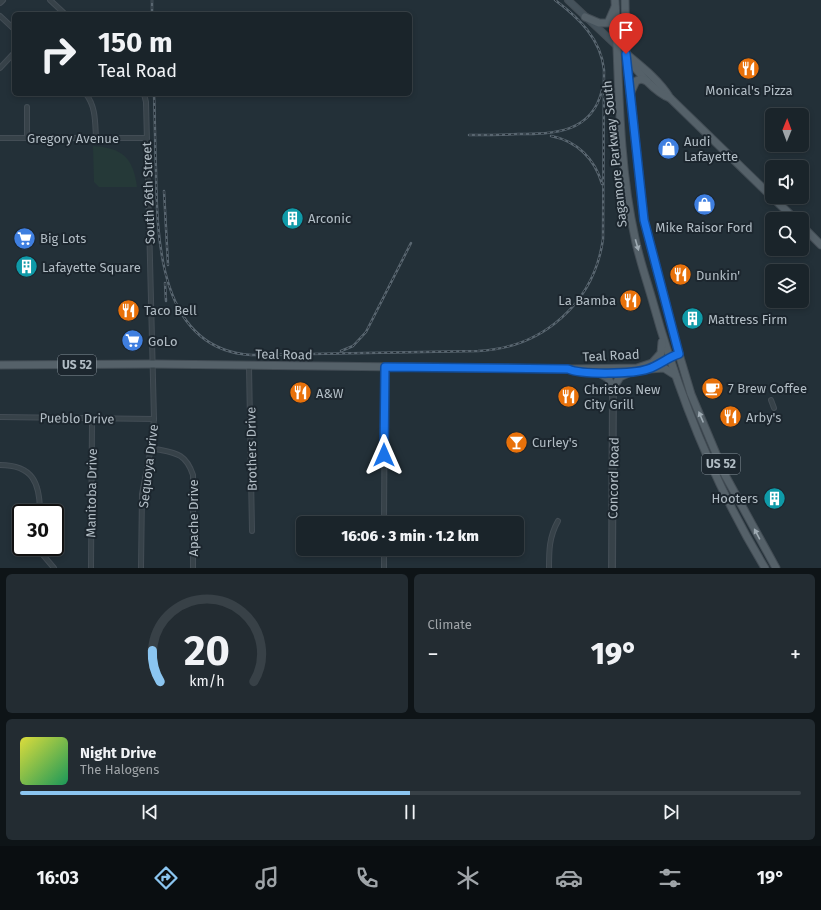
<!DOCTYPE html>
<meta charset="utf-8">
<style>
body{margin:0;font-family:"Fira Sans",sans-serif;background:#232c32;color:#f1f3f6;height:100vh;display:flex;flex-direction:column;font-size:15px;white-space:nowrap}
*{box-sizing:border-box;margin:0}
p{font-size:13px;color:#9fa4a8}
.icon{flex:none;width:22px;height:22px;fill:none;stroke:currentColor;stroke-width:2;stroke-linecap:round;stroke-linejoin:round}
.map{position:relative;height:568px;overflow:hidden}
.drawer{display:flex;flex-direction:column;gap:6px;padding:6px;background:#0e1417;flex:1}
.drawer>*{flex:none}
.banner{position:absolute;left:12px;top:12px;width:400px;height:84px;border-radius:6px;box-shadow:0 2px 6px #0003,0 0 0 1px #384147;background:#1a242a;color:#f1f3f6;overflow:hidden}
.needle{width:26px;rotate:1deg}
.buttons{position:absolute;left:765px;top:108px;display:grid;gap:8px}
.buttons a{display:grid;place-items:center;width:44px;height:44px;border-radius:6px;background:#1a242a;box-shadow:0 2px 6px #0003,0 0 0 1px #384147;font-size:20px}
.speed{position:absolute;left:12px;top:504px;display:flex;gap:8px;font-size:20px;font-weight:700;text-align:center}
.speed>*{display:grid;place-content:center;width:52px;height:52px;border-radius:50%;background:#1a242a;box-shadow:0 2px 6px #0003,0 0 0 1px #384147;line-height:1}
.speed .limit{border:2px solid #111;border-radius:6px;background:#fff;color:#111}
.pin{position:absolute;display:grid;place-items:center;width:34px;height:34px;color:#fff;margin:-41px -17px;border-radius:50% 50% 50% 0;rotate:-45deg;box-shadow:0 0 4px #0007}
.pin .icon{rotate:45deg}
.me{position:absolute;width:44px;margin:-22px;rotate:0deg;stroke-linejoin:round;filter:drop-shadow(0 0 3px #0008)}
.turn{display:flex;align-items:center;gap:14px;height:84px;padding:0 20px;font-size:18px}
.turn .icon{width:52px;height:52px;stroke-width:2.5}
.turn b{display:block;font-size:28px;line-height:34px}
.big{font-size:30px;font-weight:800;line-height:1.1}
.drawer .tile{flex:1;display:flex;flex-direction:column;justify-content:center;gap:6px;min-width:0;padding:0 14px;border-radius:6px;background:#232c32}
.drawer .dial{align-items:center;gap:0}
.dial svg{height:104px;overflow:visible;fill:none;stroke:#384147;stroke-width:7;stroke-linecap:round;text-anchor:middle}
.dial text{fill:#f1f3f6;stroke:none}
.song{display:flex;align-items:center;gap:12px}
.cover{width:48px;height:48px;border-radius:6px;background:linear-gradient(135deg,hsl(60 70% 55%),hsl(150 70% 35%))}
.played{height:4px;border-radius:2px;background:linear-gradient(90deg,#8bc5f0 50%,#384147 50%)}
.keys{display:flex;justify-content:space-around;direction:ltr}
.heat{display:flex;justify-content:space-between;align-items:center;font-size:22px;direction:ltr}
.drawer .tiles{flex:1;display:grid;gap:6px;grid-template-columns:1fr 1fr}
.tile:last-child{grid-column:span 2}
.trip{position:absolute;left:296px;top:516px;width:228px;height:40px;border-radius:6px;background:#1a242a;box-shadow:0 2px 6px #0003,0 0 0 1px #384147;font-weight:800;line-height:40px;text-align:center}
.dock{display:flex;height:64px;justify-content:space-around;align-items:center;background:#0a0e11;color:#9fa4a8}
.dock .icon{width:28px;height:28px}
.dock .active{color:#8bc5f0}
.dock b{font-size:18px;color:#f1f3f6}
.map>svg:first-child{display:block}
.green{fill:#253938}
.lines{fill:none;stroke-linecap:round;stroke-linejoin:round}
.minor-casing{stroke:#434d55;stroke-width:6}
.tertiary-casing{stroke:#434d55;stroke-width:8}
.secondary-casing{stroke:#434d55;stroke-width:8}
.primary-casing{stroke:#434d55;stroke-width:9}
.minor{stroke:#374249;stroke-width:4}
.tertiary{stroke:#374249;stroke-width:5.5}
.secondary{stroke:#45525b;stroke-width:6}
.primary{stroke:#556169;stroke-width:7}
.rail-casing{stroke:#596670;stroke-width:2.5}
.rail{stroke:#1c262e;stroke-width:1;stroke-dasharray:3;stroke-linecap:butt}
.oneway{fill:#9fabb3}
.route-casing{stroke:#114b97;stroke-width:10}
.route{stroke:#1a73e8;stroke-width:7}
.labels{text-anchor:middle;stroke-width:4;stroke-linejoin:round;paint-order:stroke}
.shield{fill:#1c262e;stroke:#859098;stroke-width:1}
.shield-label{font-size:12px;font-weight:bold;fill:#b2bdc5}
.poi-label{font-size:13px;fill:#b2bdc5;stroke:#1c262e;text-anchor:start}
.street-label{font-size:13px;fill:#b2bdc5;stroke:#1c262e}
</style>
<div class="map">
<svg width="821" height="568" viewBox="0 0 821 568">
<rect width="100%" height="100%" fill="#233038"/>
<!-- green -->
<path class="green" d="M93,146C122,148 133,157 137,187H99L94,182Z"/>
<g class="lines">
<defs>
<g id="minor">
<polyline points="50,0 65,14"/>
<polyline points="0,16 14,29"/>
<polyline points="0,68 14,53"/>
<path d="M86,94C96,107 95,122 96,138"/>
<polyline points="0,138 146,138"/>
<polyline points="27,138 27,107"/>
<polyline points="249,366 252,531"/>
<polyline points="771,400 774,408"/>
<polyline points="0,417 154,419"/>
<path d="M151,448C173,453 185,451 193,475V568"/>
<path d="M0,465C33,465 40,483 40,513"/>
<polyline points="384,523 385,367"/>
<polyline points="41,547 43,555 54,568"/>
<polyline points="91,568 92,419"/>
<polyline points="141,568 142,494 151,448 154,419 146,102 144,94"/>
<polyline points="384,568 384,549"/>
<path d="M549,568C549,551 549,537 558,521"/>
</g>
<g id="tertiary">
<polyline points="0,2 2,0"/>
<polyline points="612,568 613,388"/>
</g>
<polyline id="secondary" points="568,0 618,47"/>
<g id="primary">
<path d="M615,0C619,77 618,162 635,238C639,258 646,278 652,299C678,393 714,484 765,568"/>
<polyline points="625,0 626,54 644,220 679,354 691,394 725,475 776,568"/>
<polyline points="585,17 599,23 608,23 615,7"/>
<path d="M625,53C642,67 659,80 670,98L772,197"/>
<path d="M629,59C637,72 656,93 670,98"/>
<polyline points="631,92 636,81 641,79 647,81"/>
<polyline points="772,197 795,219"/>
<polyline points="802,226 821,245"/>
<polyline points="653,362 661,353 662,342"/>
<polyline points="0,365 153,364 568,369 637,368 679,354"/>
<polyline points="649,369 664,368 675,375"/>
<polyline points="597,372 608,378 613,388"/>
<polyline points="613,388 620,377 631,372"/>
</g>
</defs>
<!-- minor casing -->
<use href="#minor" class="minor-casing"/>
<!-- tertiary casing -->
<use href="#tertiary" class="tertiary-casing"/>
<!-- secondary casing -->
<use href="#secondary" class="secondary-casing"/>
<!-- primary casing -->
<use href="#primary" class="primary-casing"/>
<!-- minor -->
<use href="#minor" class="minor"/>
<!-- tertiary -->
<use href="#tertiary" class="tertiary"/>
<!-- secondary -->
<use href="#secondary" class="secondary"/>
<!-- primary -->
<use href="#primary" class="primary"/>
<defs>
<g id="rail">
<polyline points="152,0 152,14"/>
<path d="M154,94C155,119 155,145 156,170C157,240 159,349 251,355L478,351C543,348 594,303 603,239L604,70C601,39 579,18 555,0"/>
<path d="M469,135C485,135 502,135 518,134C554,134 592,133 602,90"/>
<path d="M551,136C577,141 595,159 602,184"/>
<polyline points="164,191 168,265"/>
<polyline points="165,283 166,301"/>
<polyline points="341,351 353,346 366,332 411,243"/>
</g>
</defs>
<!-- rail casing -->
<use href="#rail" class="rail-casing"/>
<!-- rail -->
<use href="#rail" class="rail"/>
</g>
<!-- one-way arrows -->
<defs><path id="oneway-solid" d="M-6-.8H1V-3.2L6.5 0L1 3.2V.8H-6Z"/></defs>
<g class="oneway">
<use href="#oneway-solid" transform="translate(637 245) rotate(74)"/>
<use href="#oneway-solid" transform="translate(701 417) rotate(-113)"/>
<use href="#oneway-solid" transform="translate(757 534) rotate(-118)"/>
</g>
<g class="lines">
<defs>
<path id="route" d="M384,455L385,367L568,369C582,375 634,374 648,369C660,365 668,357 679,354L644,220L626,54"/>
</defs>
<!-- route casing -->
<use href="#route" class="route-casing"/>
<!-- route -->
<use href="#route" class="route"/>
</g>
<!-- icons -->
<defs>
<symbol id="restaurant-disc" viewBox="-11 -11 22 22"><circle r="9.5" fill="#e8710a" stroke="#1c262e"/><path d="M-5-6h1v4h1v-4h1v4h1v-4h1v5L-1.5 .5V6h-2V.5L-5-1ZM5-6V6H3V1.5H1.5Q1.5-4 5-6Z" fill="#fff"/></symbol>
<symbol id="shop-disc" viewBox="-11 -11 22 22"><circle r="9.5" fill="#3f7fe0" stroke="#1c262e"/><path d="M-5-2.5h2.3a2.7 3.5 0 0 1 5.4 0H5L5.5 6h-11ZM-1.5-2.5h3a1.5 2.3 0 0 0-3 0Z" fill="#fff"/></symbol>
<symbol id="building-disc" viewBox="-11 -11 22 22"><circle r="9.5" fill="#0f9aa8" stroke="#1c262e"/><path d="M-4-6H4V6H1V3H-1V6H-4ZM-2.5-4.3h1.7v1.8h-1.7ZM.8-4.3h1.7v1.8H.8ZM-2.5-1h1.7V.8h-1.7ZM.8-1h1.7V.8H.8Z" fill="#fff"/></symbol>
<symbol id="supermarket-disc" viewBox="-11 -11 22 22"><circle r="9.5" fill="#3f7fe0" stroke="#1c262e"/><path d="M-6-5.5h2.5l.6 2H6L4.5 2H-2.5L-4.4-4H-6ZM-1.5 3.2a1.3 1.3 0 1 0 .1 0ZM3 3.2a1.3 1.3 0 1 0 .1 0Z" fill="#fff"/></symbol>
<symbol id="cafe-disc" viewBox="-11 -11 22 22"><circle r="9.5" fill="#e8710a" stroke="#1c262e"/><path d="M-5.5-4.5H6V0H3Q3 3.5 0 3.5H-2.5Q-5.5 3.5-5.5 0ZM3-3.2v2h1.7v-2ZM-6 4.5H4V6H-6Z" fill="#fff"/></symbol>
<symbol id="bar-disc" viewBox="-11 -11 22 22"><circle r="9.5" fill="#e8710a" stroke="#1c262e"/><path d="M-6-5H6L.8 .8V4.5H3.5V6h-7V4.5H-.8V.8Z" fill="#fff"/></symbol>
</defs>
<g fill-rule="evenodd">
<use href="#restaurant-disc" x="736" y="56" width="25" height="25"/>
<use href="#shop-disc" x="656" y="136" width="25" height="25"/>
<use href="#shop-disc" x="692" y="192" width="25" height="25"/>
<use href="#building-disc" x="280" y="206" width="25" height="25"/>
<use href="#supermarket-disc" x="12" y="226" width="25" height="25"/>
<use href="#building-disc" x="14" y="254" width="25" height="25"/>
<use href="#restaurant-disc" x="668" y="262" width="25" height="25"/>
<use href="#restaurant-disc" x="618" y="288" width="25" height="25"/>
<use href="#restaurant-disc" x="116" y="298" width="25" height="25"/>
<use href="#building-disc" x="680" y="306" width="25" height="25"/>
<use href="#supermarket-disc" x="120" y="328" width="25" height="25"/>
<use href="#cafe-disc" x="700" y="376" width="25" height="25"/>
<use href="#restaurant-disc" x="288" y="380" width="25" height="25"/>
<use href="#restaurant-disc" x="556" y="384" width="25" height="25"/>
<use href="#restaurant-disc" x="718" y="404" width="25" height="25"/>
<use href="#bar-disc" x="504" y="430" width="25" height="25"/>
<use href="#building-disc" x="762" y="486" width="25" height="25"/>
</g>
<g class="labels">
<!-- shield labels -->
<g class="shield">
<rect x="58" y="355" width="38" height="20" rx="3"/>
<rect x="702" y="454" width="38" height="20" rx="3"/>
</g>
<g class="shield-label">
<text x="77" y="369">US 52</text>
<text x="721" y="468">US 52</text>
</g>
<!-- poi labels -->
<g class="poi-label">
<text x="749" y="95" text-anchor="middle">Monical's Pizza</text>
<text x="684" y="146">Audi<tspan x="684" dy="15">Lafayette</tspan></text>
<text x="308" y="223">Arconic</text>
<text x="704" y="232" text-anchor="middle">Mike Raisor Ford</text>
<text x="40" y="243">Big Lots</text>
<text x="42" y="272">Lafayette Square</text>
<text x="696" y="280">Dunkin'</text>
<text x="616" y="305" text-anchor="end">La Bamba</text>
<text x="144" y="315">Taco Bell</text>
<text x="708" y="324">Mattress Firm</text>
<text x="148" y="346">GoLo</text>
<text x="728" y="393">7 Brew Coffee</text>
<text x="584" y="394">Christos New<tspan x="584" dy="15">City Grill</tspan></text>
<text x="316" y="398">A&amp;W</text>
<text x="746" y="422">Arby's</text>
<text x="532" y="447">Curley's</text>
<text x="758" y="503" text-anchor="end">Hooters</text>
</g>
<!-- street labels -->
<g class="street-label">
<text x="73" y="143">Gregory Avenue</text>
<text transform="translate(614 154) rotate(-96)" y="5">Sagamore Parkway South</text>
<text transform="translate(148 193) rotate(-92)" y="5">South 26th Street</text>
<text transform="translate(284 354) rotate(1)" y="5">Teal Road</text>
<text transform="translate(611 355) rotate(-3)" y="5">Teal Road</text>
<text transform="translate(77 418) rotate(1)" y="5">Pueblo Drive</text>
<text transform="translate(251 449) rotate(-91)" y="5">Brothers Drive</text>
<text transform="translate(148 466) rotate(-83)" y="5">Sequoya Drive</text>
<text transform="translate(613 478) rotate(-89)" y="5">Concord Road</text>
<text transform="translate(91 493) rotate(-89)" y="5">Manitoba Drive</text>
<text transform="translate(193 518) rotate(-90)" y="5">Apache Drive</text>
</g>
</g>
</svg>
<div class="buttons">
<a><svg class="needle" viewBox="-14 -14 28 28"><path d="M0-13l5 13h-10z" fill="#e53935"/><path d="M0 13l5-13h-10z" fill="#9fa4a8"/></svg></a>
<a><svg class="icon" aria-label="sound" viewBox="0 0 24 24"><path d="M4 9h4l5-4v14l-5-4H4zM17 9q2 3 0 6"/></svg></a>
<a><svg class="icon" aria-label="search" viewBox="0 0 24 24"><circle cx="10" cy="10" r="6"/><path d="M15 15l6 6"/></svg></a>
<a><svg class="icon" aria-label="layers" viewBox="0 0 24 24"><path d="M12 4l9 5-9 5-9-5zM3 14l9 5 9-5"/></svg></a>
</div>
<div class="speed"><div class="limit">30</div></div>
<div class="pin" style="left:626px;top:54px;background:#d93025"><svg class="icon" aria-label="arrive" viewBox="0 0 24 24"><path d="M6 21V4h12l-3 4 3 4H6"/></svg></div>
<svg class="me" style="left:384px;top:455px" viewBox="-20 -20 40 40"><path d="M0-17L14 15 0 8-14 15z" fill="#1a73e8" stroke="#fff" stroke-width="4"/></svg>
<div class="trip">16:06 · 3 min · 1.2 km</div>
<div class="banner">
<div class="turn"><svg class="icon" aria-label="right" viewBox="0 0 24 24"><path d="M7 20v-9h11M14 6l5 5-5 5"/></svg><div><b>150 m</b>Teal Road</div></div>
</div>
</div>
<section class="drawer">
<div class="tiles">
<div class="tile dial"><svg viewBox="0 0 100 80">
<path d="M14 69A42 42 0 1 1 86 69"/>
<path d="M14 69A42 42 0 0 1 8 45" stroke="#8bc5f0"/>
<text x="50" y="56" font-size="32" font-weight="700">20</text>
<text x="50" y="72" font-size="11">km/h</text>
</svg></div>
<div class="tile"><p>Climate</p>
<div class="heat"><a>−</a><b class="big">19°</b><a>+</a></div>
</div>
<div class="tile">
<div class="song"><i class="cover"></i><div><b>Night Drive</b><p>The Halogens</p></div></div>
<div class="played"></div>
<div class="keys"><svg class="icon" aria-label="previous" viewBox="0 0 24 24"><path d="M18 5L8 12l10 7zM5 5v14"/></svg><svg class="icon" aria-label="pause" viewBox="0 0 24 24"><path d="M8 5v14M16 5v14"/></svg><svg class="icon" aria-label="next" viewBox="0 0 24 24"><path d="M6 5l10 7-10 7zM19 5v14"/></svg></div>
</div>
</div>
</section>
<nav class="dock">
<b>16:03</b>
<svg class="icon active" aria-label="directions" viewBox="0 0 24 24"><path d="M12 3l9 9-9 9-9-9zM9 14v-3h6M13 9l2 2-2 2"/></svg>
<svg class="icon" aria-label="music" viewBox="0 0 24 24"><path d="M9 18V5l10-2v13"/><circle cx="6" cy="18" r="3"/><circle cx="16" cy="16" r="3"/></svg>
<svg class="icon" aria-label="phone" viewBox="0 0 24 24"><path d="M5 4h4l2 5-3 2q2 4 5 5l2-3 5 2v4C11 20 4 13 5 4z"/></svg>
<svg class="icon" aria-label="climate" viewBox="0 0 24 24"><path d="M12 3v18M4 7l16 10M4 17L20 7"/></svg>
<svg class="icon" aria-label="car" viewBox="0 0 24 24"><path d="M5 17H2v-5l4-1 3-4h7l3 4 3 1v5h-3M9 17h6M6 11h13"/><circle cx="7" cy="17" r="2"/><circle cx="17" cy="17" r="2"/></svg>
<svg class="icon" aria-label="filters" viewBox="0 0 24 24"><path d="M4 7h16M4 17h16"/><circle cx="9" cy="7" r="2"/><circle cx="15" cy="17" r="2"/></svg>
<b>19°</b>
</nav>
